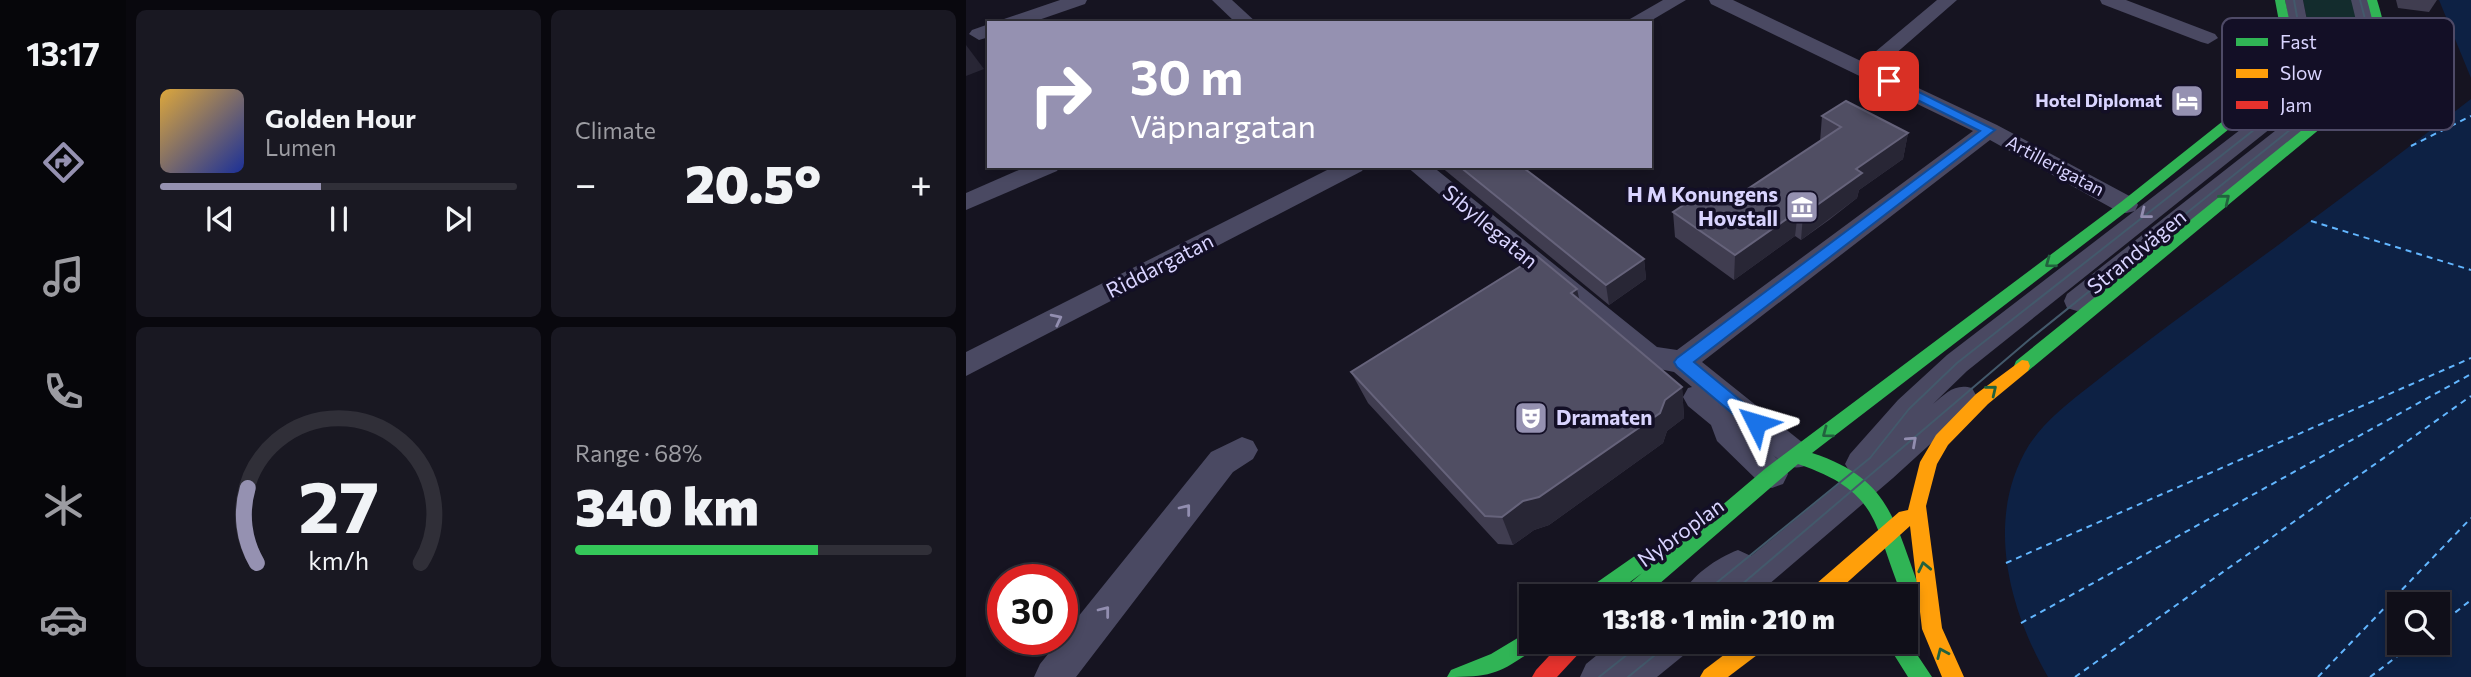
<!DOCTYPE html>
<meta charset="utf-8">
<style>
body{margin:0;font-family:Commissioner,sans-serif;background:#191822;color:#f1f3f6;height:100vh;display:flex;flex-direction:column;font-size:26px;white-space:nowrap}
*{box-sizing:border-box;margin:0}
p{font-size:23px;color:#9c9ca2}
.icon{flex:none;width:38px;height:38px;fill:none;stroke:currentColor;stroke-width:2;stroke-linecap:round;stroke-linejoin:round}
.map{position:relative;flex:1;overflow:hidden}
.drawer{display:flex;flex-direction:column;gap:10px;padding:10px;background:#09080e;width:840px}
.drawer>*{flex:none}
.hud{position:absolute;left:21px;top:21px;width:665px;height:147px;border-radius:0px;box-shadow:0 4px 10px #0003,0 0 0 2px #302f38;background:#9591b1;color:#fff;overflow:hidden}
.fabs{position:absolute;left:1421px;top:592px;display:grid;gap:14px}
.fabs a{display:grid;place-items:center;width:63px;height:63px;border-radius:0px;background:#100f19;box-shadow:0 4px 10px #0003,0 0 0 2px #302f38;font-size:35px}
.speed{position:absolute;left:21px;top:564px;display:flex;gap:14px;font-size:35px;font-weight:700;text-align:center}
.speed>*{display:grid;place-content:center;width:91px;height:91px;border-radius:50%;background:#100f19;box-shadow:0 4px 10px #0003,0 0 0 2px #302f38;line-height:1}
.speed .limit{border:10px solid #d22;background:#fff;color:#111}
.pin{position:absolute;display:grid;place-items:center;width:60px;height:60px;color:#fff;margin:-30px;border-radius:14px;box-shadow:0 4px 10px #0006}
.me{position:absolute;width:77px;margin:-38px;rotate:310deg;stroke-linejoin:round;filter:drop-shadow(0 0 5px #0008)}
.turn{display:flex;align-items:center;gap:24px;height:147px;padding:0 28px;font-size:32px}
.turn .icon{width:91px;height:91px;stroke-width:2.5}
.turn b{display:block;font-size:49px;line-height:60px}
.big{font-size:52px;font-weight:800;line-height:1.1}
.drawer .tile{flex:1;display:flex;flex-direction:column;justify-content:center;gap:10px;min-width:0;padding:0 24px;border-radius:10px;background:#191822}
.drawer .dial{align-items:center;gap:0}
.dial svg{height:182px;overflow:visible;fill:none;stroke:#302f38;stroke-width:7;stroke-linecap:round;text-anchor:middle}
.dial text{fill:#f1f3f6;stroke:none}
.song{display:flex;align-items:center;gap:21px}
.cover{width:84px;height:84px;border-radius:10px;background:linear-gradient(135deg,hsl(40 70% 55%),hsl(230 70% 35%))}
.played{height:7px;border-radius:4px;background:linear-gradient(90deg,#9591b1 45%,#302f38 45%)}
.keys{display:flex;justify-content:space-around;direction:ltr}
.heat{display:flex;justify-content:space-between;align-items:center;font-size:38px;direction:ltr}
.charge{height:10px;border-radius:5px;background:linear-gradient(90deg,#34c759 68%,#302f38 0)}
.drawer .tiles{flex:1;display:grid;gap:10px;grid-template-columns:repeat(2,1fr)}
.trip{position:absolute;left:553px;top:584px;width:399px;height:70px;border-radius:0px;background:#100f19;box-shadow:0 4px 10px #0003,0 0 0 2px #302f38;font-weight:800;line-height:70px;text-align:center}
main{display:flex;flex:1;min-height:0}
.tab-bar{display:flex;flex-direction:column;width:126px;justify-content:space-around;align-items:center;background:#06060a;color:#9c9ca2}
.tab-bar .icon{width:49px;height:49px}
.tab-bar .current{color:#9591b1}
.tab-bar b{font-size:32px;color:#f1f3f6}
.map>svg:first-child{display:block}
.green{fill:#132c2d}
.water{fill:#0d2144;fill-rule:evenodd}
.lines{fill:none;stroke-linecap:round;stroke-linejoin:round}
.ferry{stroke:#62b6ff;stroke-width:2;stroke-dasharray:6 5;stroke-linecap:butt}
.street{fill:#4a4962;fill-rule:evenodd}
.fast{fill:#30b455;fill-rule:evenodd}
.slow{fill:#ff9f0a;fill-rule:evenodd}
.jam{fill:#e5322d;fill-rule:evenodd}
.tram{stroke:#43596b;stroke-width:2}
.wall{fill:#403d50}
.shaded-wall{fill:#282635}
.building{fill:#504e63;stroke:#66637b;stroke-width:2}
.oneway{stroke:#22623e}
.oneway2{stroke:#928eb0}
.route{fill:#1a73e8;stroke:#114b97;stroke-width:2}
.labels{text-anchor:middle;stroke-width:7;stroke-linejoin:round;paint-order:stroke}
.far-poi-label{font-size:18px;font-weight:bold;fill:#d9d4ff;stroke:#130f26;text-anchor:end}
.far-street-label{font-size:18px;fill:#d9d4ff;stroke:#130f26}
.poi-label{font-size:21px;font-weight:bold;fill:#d9d4ff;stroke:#130f26;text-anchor:end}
.street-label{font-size:21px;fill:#d9d4ff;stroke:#130f26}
.key{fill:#130f26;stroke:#4e4a67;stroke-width:2}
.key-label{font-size:19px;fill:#d9d4ff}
</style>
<main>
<nav class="tab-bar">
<b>13:17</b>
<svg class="icon current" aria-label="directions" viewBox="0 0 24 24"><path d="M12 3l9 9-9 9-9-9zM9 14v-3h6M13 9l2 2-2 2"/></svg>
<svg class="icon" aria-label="music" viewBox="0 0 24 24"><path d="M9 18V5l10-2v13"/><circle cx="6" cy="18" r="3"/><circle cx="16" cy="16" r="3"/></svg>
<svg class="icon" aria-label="phone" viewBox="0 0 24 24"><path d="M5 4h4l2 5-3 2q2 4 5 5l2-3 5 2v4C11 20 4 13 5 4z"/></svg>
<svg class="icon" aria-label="climate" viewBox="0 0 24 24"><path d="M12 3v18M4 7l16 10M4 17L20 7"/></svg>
<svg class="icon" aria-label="car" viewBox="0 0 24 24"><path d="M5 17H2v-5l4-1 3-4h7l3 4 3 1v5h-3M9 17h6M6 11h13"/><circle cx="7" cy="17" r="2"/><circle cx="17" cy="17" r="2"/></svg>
</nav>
<section class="drawer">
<div class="tiles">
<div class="tile">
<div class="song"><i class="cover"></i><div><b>Golden Hour</b><p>Lumen</p></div></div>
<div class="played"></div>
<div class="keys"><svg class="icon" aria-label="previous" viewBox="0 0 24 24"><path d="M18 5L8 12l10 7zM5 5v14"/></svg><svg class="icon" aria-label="pause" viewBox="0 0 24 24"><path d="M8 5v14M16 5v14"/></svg><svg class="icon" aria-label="next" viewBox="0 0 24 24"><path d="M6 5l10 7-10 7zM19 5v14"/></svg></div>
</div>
<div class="tile"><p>Climate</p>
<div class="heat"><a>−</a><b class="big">20.5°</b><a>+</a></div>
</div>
<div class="tile dial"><svg viewBox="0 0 100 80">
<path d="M14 69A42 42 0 1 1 86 69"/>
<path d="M14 69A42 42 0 0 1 10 36" stroke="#9591b1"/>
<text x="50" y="56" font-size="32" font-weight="700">27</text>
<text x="50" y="72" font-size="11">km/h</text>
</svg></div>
<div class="tile"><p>Range · 68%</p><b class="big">340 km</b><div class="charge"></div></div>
</div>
</section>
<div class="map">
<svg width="1505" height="677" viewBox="0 0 1505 677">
<rect width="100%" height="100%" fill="#161421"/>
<!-- green -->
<polygon class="green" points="1337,0 1387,0 1398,47 1390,65 1348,55"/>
<!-- water -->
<g class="water">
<polygon points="1473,0 1505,0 1505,78"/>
<path d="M1505,99V677H1082C1043,609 1018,518 1063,445C1079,421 1101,404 1124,386C1158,359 1193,332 1229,306C1322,238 1414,170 1505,99ZM1433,604H1472V642H1433Z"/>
</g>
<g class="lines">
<!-- ferry -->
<g class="ferry">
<polyline points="1445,146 1505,116"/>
<polyline points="1345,221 1505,270"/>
<polyline points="1040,563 1505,358"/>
<polyline points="1055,623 1505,374"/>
<polyline points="1472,626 1505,600"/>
<polyline points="1109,677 1505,396"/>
<polyline points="1352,677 1505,518"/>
<polyline points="1404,677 1450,642"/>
</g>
<!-- street -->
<g class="street">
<polygon points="94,0 121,0 119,4 64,23 36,23 38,19"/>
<polygon points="246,0 266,0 291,23 270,23"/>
<polygon points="697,0 720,0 681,23 657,23"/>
<path d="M743,0H767L897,62L971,0H991L912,69L1031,125L1169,199L1172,205L1169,211L1160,213L1151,211L1024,140L736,362L842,447L847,456L842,465C826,471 819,465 807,455L817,464L822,474L817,484L806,488L795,484L751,441L745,425L722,406L717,397L722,388L726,387L708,372L674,365L440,166H466L691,347L711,350L1007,131L745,4Z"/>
<polygon points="1134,0 1160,0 1249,34 1252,38 1242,44 1235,42 1136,4"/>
<path d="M1319,0H1337L1349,61L1346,80L1329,109L1001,371L967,404C980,393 989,383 1006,388L1011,397L1006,406L927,478L788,597H715C724,576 751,558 772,550L785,556L885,474L879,464L884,454L932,400L981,355L1313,100L1326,80L1329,61Z"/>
<path d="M1385,0H1403C1414,37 1419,53 1393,84L1121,308L1111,311L1101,308L1098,301L1101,294L1379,76C1399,51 1392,28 1385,0Z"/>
<polygon points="23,24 23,37 13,40 3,34 6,30"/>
<polygon points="62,166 94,166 91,171 0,210 0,193"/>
<polygon points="369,166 399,166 396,171 0,376 0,352"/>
<polygon points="276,437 287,441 292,450 287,459 267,472 110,677 68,677 74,664 245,452"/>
<polygon points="647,642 723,642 718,655 691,677 614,677 620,664"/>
</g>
<!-- fast -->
<g class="fast">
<path d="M1309,0H1319L1327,38L1326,59L1316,81L1304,96L1165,208L846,453C926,479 928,523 955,592L952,599L945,602L937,597C906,525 917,493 832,464L678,597H653L656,590L676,573L644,597H617L620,590L673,553L680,550L687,553L690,559L688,563L800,468L1155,202L1296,90C1322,58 1316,38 1309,0Z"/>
<path d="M1401,0H1411C1424,42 1425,59 1396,94L1062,371H1050L1048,366L1050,361L1388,88C1415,56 1412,39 1401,0Z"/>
<path d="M565,630V642H574L572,647C533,673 529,677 481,677L485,670L525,654Z"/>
<polygon points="940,638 966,677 942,677 920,642 940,642"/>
</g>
<!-- slow -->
<g class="slow">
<polygon points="1056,360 1062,361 1064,366 1062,371 1022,404 982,445 971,464 960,506 976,628 998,677 976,677 956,629 944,526 865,597 840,597 843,590 933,512 942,510 954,462 970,435 1010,394"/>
<polygon points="775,642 802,642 799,649 762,677 734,677 738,670"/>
</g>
<!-- jam -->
<polygon class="jam" points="596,642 620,642 617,649 591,677 566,677 570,670"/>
<!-- tram -->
<g class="tram">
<polyline points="733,597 904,458 943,409 991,363 1321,104 1336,80 1339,61 1328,0"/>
<path d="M761,597L1064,339L1386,80C1409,51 1403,33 1394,0"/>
<polyline points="633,677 677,642"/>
<polyline points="662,677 705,642"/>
</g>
</g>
<!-- wall -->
<g class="wall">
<polygon points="1430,0 1471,0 1463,12 1432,8"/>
<polygon points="856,116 942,133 937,159 893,190 891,198 863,220 835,240 829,236 768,280 709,237 707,212 762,202 854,142"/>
<polygon points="474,166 555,166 678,259 680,279 643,305"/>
<polygon points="614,300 716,387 718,418 701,431 697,443 583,525 568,530 547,545 532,544 402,403 385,372"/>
</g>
<!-- shaded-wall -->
<g class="shaded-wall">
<polygon points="0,45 18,69 0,76"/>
<polygon points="942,133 937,159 893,190 891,198 835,240 837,215 890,169"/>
<polygon points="832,211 829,236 768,280 769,255"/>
<polygon points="678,259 680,279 643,305 640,285"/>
<polygon points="611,289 618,321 605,293"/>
<polygon points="716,387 718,418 701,431 697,443 583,525 568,530 547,545 536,517"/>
</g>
<!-- building -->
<g class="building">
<polygon points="880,101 942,133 890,169 896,173 837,215 832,211 769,255 707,212 742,189 762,202 875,127 856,116"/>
<polygon points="493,166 555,166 678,259 640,285"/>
<polygon points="571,256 611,289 605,293 716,387 699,400 694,413 573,497 557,501 536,517 519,516 385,372"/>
</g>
<!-- one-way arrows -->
<defs><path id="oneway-chevron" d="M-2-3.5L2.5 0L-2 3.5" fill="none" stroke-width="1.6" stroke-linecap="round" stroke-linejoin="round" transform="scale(1.75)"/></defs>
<g class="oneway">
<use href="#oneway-chevron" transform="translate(1259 199) rotate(-39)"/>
<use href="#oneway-chevron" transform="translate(1084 263) rotate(143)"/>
<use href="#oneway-chevron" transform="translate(1026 390) rotate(-39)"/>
<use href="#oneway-chevron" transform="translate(861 433) rotate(143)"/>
<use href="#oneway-chevron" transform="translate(958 567) rotate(-102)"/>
<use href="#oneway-chevron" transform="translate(976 653) rotate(-114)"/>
</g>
<g class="oneway2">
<use href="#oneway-chevron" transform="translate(1179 214) rotate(142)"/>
<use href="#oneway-chevron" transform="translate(91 319) rotate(-27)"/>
<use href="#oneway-chevron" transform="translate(946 441) rotate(-42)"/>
<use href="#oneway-chevron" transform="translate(220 509) rotate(-52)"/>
<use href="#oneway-chevron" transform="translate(139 611) rotate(-52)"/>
</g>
<!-- route -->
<polygon class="route" points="919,79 927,79 1029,130 728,362 796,418 798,423 796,428 790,430 784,428 711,367 708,362 711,358 1014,131 919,84"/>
<!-- icons -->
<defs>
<symbol id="hotel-square" viewBox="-11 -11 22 22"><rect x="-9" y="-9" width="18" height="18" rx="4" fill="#9591b1" stroke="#130f26"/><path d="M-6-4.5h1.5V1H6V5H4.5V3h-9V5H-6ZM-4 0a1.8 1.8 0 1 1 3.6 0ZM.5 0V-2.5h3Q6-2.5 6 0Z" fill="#fff"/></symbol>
<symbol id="museum-square" viewBox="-11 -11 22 22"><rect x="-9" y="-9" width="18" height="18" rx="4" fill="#9591b1" stroke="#130f26"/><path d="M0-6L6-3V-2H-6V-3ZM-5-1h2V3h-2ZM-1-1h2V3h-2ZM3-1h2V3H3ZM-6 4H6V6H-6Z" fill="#fff"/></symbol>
<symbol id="theatre-square" viewBox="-11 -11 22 22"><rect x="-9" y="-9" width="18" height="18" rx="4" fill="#9591b1" stroke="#130f26"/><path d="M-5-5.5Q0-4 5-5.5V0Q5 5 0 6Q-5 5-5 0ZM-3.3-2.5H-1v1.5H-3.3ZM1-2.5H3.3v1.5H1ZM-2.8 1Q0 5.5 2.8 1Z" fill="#fff"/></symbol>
</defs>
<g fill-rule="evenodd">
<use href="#hotel-square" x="1202" y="82" width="38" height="38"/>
<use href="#museum-square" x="817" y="188" width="38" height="38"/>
<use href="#theatre-square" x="546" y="399" width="38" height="38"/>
</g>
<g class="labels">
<!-- far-poi labels -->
<g class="far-poi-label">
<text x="1196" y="107">Hotel Diplomat</text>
</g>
<!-- far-street labels -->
<g class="far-street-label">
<text transform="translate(1089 166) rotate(28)" y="6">Artillerigatan</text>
</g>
<!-- poi labels -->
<g class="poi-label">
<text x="812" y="202">H M Konungens<tspan x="812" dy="24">Hovstall</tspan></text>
<text x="590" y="425" text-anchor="start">Dramaten</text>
</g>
<!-- street labels -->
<g class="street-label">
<text transform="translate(524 227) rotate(40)" y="7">Sibyllegatan</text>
<text transform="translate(1171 252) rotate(-39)" y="7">Strandvägen</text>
<text transform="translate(194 266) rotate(-27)" y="7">Riddargatan</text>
<text transform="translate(715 533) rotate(-36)" y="7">Nybroplan</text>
</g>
</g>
<!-- legend -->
<rect x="1256" y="18" width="232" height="112" rx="10" class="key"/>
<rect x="1270" y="38" width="32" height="8" fill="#30b455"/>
<rect x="1270" y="69" width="32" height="9" fill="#ff9f0a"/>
<rect x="1270" y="101" width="32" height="8" fill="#e5322d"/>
<g class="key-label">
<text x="1314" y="49">Fast</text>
<text x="1314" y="80">Slow</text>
<text x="1314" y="112">Jam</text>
</g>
</svg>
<div class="fabs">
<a><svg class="icon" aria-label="search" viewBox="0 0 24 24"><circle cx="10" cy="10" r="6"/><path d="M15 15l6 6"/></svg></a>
</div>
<div class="speed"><div class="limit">30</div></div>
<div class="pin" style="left:923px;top:81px;background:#d93025"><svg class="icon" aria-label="arrive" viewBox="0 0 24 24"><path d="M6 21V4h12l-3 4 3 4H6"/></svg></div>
<svg class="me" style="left:790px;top:423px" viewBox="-20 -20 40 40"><path d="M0-17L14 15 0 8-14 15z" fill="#1a73e8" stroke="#fff" stroke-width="4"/></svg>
<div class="trip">13:18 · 1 min · 210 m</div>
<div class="hud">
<div class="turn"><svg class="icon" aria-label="right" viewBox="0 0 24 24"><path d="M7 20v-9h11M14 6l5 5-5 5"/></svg><div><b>30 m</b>Väpnargatan</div></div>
</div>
</div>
</main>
